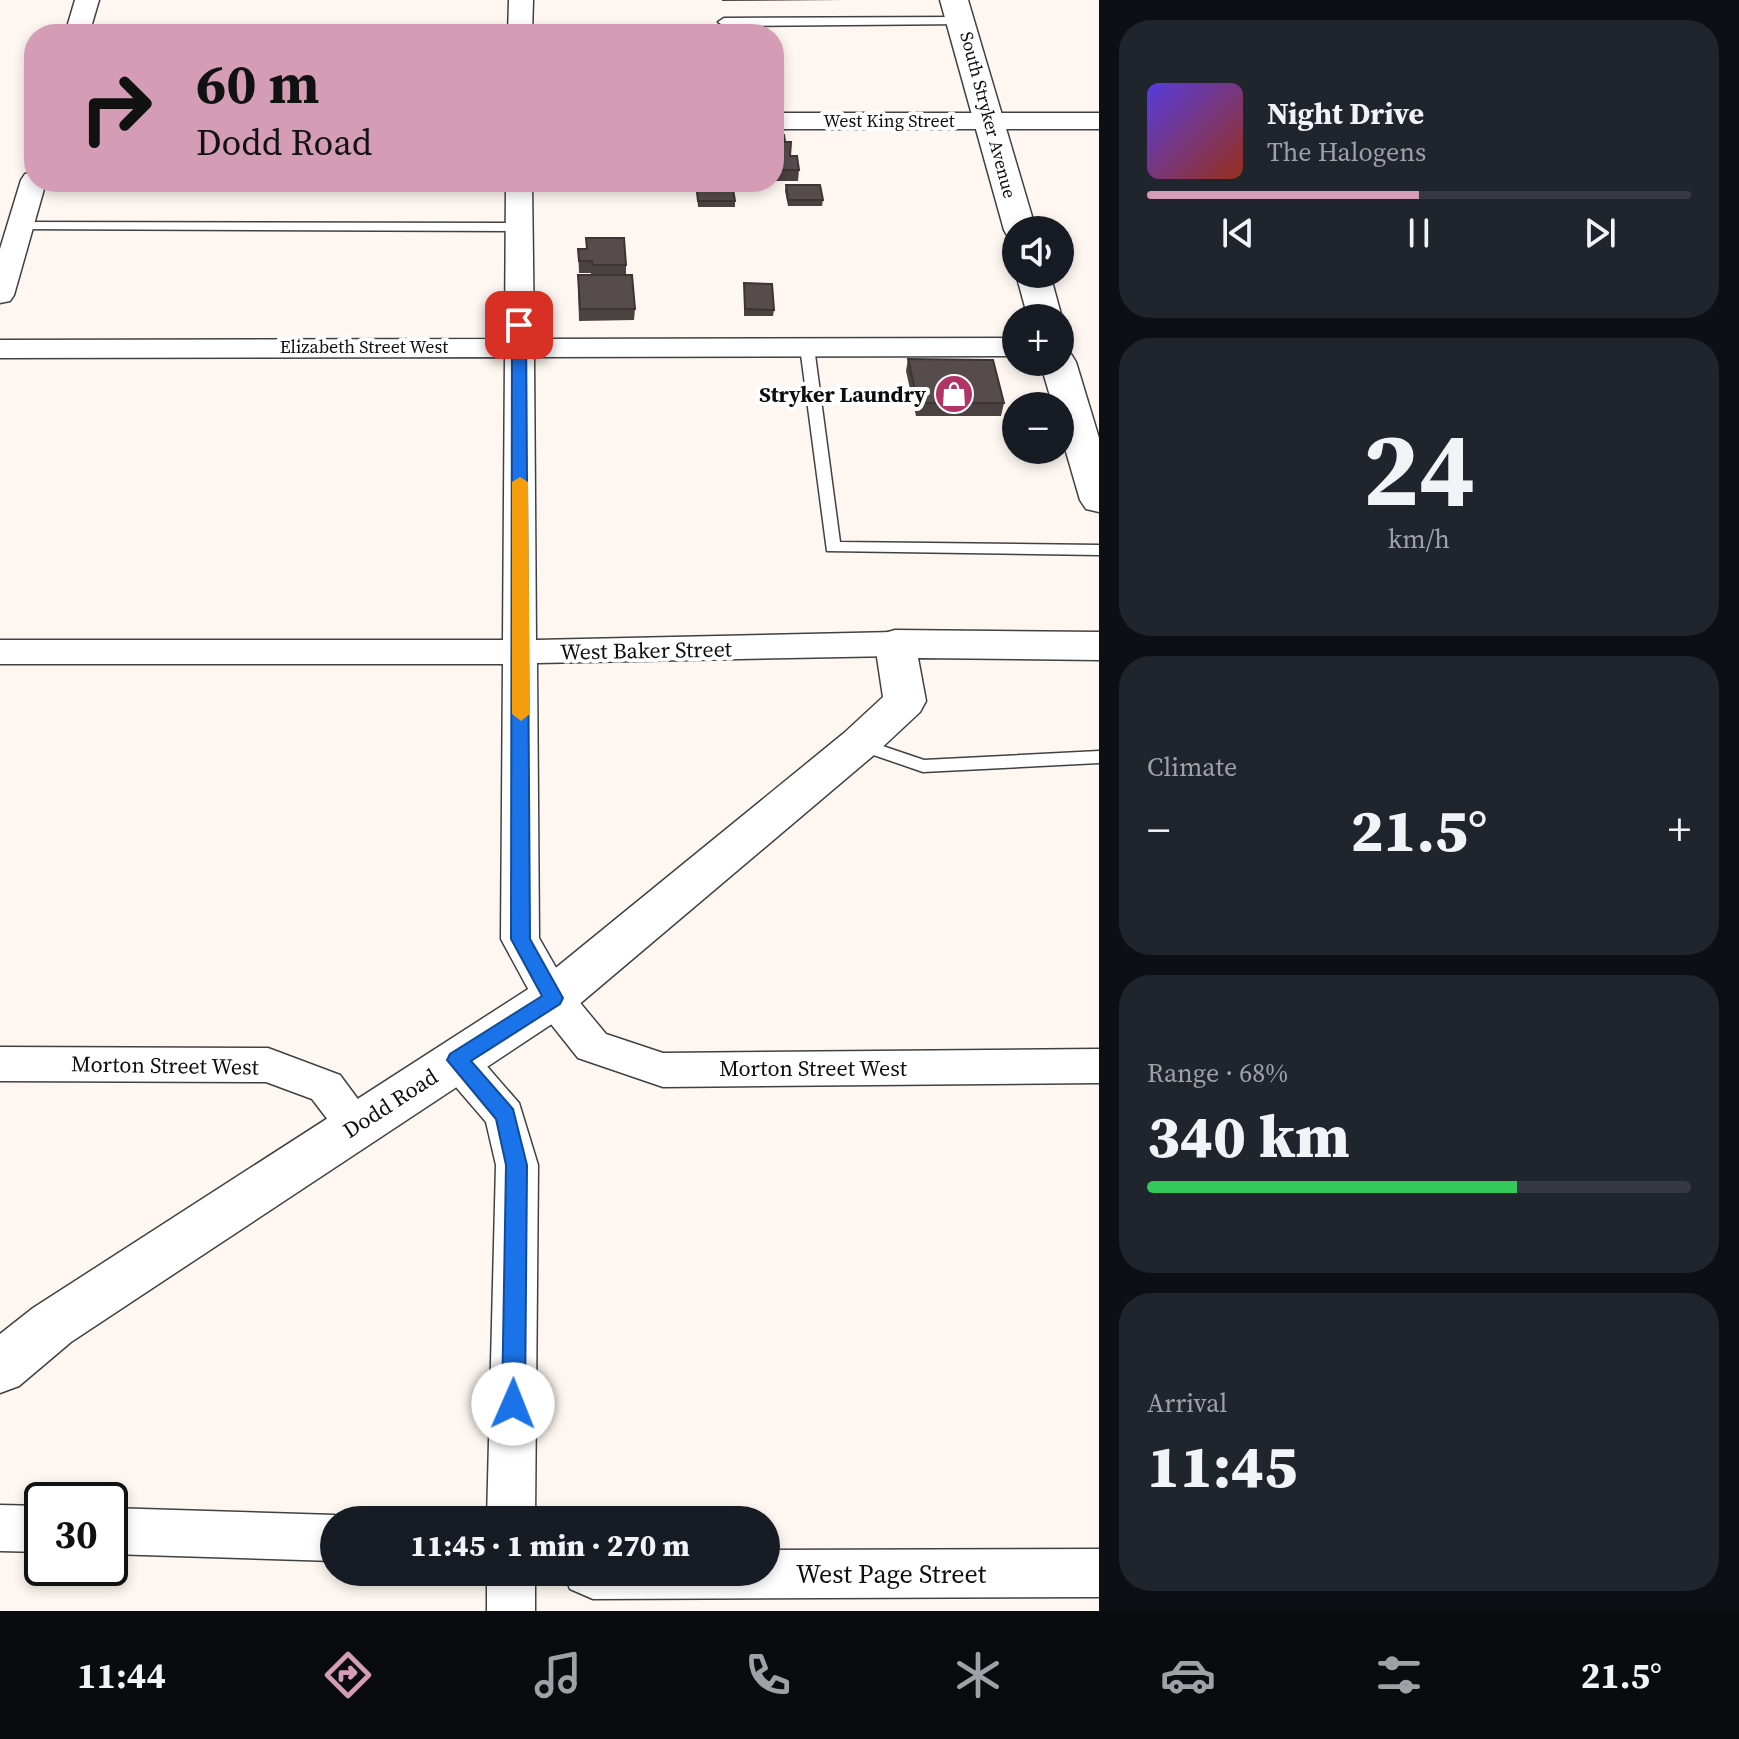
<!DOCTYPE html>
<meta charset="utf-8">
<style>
body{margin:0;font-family:"Source Serif 4",serif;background:#20242c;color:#f1f3f6;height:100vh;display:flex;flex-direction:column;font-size:30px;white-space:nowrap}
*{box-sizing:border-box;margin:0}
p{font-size:26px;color:#9ea1a6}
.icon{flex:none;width:44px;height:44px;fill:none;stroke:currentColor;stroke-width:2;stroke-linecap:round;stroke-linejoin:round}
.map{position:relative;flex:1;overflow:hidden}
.panel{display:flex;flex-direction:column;gap:20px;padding:20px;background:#0d0f14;width:640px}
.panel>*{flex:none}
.top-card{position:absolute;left:24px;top:24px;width:760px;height:168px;border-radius:32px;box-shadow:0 4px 12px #0003;background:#d49db5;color:#111;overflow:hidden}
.controls{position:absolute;left:1002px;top:216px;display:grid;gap:16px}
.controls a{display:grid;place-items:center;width:72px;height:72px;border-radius:50%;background:#171b24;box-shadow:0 4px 12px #0003;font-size:40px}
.speed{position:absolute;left:24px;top:1482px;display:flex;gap:16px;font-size:40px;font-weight:700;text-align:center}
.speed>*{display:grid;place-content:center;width:104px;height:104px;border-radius:50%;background:#171b24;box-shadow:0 4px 12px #0003;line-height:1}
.speed .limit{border:4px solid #111;border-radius:12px;background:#fff;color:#111}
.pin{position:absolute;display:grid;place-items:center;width:68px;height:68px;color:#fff;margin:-34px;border-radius:16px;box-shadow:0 4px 12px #0006}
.me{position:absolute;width:88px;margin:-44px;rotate:1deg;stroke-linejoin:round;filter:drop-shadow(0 0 6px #0008)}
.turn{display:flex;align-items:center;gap:28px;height:168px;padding:0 40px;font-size:36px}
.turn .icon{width:104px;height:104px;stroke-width:2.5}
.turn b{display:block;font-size:56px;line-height:68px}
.big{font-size:60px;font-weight:800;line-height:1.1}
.panel .card{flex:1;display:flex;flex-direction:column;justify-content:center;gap:12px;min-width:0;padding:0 28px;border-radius:32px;background:#20242c}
.panel .dial{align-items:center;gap:0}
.dial b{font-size:104px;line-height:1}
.song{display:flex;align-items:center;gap:24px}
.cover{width:96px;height:96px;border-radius:12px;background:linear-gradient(135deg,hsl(250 70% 55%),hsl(10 70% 35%))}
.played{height:8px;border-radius:4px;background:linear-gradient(90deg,#d49db5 50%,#363941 50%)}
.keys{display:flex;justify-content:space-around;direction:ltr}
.heat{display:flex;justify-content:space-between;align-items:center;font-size:44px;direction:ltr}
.charge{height:12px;border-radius:6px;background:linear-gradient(90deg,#34c759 68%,#363941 0)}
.trip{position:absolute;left:320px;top:1506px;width:460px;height:80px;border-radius:40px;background:#171b24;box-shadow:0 4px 12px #0003;font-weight:800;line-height:80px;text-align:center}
.menu{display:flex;height:128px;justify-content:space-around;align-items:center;background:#090b0e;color:#9ea1a6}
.menu .icon{width:56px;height:56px}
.menu .selected{color:#d49db5}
.menu b{font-size:36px;color:#f1f3f6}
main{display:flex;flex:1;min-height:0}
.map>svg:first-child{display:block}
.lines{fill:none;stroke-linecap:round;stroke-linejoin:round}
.service-casing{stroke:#414141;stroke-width:3}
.minor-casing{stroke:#414141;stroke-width:3}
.tertiary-casing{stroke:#414141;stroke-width:3}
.service{fill:#fff;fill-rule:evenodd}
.minor{fill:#fff;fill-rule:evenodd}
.tertiary{fill:#fff;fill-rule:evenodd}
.wall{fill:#4a4141}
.building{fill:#564c4c;stroke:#3c3535;stroke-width:2}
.route{fill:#1a73e8;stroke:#114b97;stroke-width:2}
.slow{fill:#f59e0b}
.labels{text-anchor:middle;stroke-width:8;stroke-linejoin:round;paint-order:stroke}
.far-street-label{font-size:18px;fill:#0e0e0e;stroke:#fff}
.poi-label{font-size:22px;font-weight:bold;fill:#0e0e0e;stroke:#fff;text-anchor:end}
.street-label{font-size:22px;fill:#0e0e0e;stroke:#fff}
.near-street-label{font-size:26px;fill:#0e0e0e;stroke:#fff}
</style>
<main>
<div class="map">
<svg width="1099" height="1611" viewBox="0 0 1099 1611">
<rect width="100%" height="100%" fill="#fef7f1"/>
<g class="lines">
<defs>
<g id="service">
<polygon points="962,17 966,18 966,24 724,26 718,22 724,18"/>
<polygon points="20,222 518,223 525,227 518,231 15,229 15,223"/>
<polygon points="807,343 814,347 840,542 1099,545 1099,555 827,551 800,347"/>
<polygon points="859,738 924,760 1099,751 1099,763 923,772 853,748 850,744 853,740"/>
</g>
<g id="minor">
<polygon points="75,0 99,0 89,34 65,34"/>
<polygon points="509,0 533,0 532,34 508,34"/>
<rect x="774" y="113" width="325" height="16"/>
<polygon points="34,172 34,182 46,182 14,295 10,301 0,303 0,249 21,180 25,174"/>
<polygon points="506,182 532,182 534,339 1016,338 1016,356 534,357 536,640 895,632 907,636 912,644 907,652 895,656 537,663 539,938 567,987 606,1034 663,1053 1099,1049 1099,1083 663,1087 578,1058 539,1009 501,939 503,664 0,664 0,640 503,640 505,357 0,358 0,340 505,339"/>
<polygon points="457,1043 471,1048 519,1103 538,1165 535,1520 487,1520 496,1165 486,1122 443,1072 437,1060 443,1048"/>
<polygon points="0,1047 268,1048 340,1075 377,1125 371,1137 356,1142 341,1137 312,1099 266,1082 0,1081"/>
<polygon points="0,1505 42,1506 42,1552 0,1551"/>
<polygon points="110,1508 334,1515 347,1520 334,1520 334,1561 110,1554"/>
<polygon points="1099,1549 1099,1597 593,1599 570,1589 563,1572 766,1572 766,1550"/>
<rect x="487" y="1572" width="48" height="39"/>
</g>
<g id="tertiary">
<polygon points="940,0 968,0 1036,230 1016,230 1016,239 1008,237 1004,230"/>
<polygon points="1016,274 1050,274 1062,318 1060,321 1060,318 1028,318"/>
<polygon points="1060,352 1071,354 1076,362 1099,438 1099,512 1086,509 1080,500 1060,431 1060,406 1053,406 1040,362 1060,362"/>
<polygon points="895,630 1099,632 1099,660 918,658 926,701 920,712 874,755 570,1012 71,1342 19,1386 0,1393 0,1334 33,1308 536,984 844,733 883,697 875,644 881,634"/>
</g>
</defs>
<!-- service casing -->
<use href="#service" class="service-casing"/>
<!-- minor casing -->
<use href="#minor" class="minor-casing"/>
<!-- tertiary casing -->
<use href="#tertiary" class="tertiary-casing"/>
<!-- service -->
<use href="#service" class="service"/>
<!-- minor -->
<use href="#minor" class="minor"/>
<!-- tertiary -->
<use href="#tertiary" class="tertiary"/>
</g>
<!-- wall -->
<g class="wall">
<polygon points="722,0 844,0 722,1"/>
<polygon points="774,135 785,142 790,156 799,170 798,181 774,181"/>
<polygon points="696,183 735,201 735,207 698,207"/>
<polygon points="786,185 823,200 822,206 788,206 785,191"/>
<polygon points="586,238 626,265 626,275 635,309 634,320 579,321 578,287 591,275 591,273 579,273 578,249 586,249"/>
<polygon points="744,283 774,310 773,316 744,316"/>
<polygon points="908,359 1004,403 1001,416 916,416 906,371"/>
</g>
<!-- building -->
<g class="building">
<polygon points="774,135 784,135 785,142 791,142 790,156 797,156 799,170 774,170"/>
<polygon points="696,183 732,183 735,201 698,201"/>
<polygon points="786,185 820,185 823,200 788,200"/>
<polygon points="586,238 624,238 626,265 592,265 592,261 579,261 578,249 587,249"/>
<polygon points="578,275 632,275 635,309 580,309"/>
<polygon points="744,283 772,284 774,310 745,309"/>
<polygon points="908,359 993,360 1004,403 918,403"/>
</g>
<!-- route -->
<polygon class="route" points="519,320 526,325 530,939 563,998 560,1004 471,1061 513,1109 527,1165 525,1404 521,1411 513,1414 505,1411 502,1404 506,1165 496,1119 447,1060 450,1054 542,996 511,939 512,325"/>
<!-- slow -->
<polygon class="slow" points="520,477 528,482 530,714 521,721 512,714 512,482"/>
<!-- icons -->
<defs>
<symbol id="shop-disc" viewBox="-11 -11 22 22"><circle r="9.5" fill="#b13466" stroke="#fff"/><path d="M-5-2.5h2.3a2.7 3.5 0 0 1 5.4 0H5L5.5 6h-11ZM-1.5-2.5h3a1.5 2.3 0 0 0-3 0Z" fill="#fff"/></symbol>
</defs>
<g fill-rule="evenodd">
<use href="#shop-disc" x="932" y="372" width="44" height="44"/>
</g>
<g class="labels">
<!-- far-street labels -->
<g class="far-street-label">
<text transform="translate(988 115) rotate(75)" y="6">South Stryker Avenue</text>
<text x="889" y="127">West King Street</text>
<text x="364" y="353">Elizabeth Street West</text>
</g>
<!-- poi labels -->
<g class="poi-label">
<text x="926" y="402">Stryker Laundry</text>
</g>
<!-- street labels -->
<g class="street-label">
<text transform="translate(646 650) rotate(-1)" y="8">West Baker Street</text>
<text transform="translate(165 1065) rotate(1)" y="8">Morton Street West</text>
<text x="813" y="1076">Morton Street West</text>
<text transform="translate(390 1103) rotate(-33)" y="8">Dodd Road</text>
</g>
<!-- near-street labels -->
<g class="near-street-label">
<text x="891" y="1583">West Page Street</text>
</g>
</g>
</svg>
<div class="controls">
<a><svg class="icon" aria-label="sound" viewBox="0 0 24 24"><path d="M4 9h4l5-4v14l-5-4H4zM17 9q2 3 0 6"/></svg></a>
<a>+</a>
<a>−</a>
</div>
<div class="speed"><div class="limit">30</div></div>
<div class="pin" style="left:519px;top:325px;background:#d93025"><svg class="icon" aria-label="arrive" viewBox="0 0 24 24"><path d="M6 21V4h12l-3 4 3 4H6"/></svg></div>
<svg class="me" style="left:513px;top:1404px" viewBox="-20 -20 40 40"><circle r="19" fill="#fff"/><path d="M0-13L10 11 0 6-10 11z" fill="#1a73e8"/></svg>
<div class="trip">11:45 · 1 min · 270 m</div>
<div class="top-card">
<div class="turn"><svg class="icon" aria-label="right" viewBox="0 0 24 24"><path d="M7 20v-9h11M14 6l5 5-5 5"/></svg><div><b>60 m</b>Dodd Road</div></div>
</div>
</div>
<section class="panel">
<div class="card">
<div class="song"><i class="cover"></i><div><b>Night Drive</b><p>The Halogens</p></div></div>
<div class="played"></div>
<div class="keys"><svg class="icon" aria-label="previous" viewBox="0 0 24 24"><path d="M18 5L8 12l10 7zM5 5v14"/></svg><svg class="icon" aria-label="pause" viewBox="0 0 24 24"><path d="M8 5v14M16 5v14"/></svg><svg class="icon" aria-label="next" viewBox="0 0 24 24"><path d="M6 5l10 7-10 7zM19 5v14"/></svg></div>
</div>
<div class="card dial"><b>24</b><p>km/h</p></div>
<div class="card"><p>Climate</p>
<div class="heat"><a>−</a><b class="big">21.5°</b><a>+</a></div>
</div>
<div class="card"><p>Range · 68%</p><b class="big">340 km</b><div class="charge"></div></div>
<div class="card"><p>Arrival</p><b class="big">11:45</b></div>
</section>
</main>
<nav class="menu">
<b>11:44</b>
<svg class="icon selected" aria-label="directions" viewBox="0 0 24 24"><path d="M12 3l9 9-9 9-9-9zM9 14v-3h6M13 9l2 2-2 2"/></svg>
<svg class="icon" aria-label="music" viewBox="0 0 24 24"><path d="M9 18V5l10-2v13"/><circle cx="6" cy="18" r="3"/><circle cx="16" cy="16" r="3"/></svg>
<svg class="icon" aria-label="phone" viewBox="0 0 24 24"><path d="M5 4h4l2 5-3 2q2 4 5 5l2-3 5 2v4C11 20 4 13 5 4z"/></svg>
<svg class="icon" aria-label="climate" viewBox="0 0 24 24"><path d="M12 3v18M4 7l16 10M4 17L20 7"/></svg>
<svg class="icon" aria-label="car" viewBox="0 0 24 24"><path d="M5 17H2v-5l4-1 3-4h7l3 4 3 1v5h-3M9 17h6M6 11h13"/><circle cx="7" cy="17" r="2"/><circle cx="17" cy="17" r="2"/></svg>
<svg class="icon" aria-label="filters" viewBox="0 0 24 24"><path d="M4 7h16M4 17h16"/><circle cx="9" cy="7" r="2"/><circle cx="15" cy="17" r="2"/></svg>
<b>21.5°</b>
</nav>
